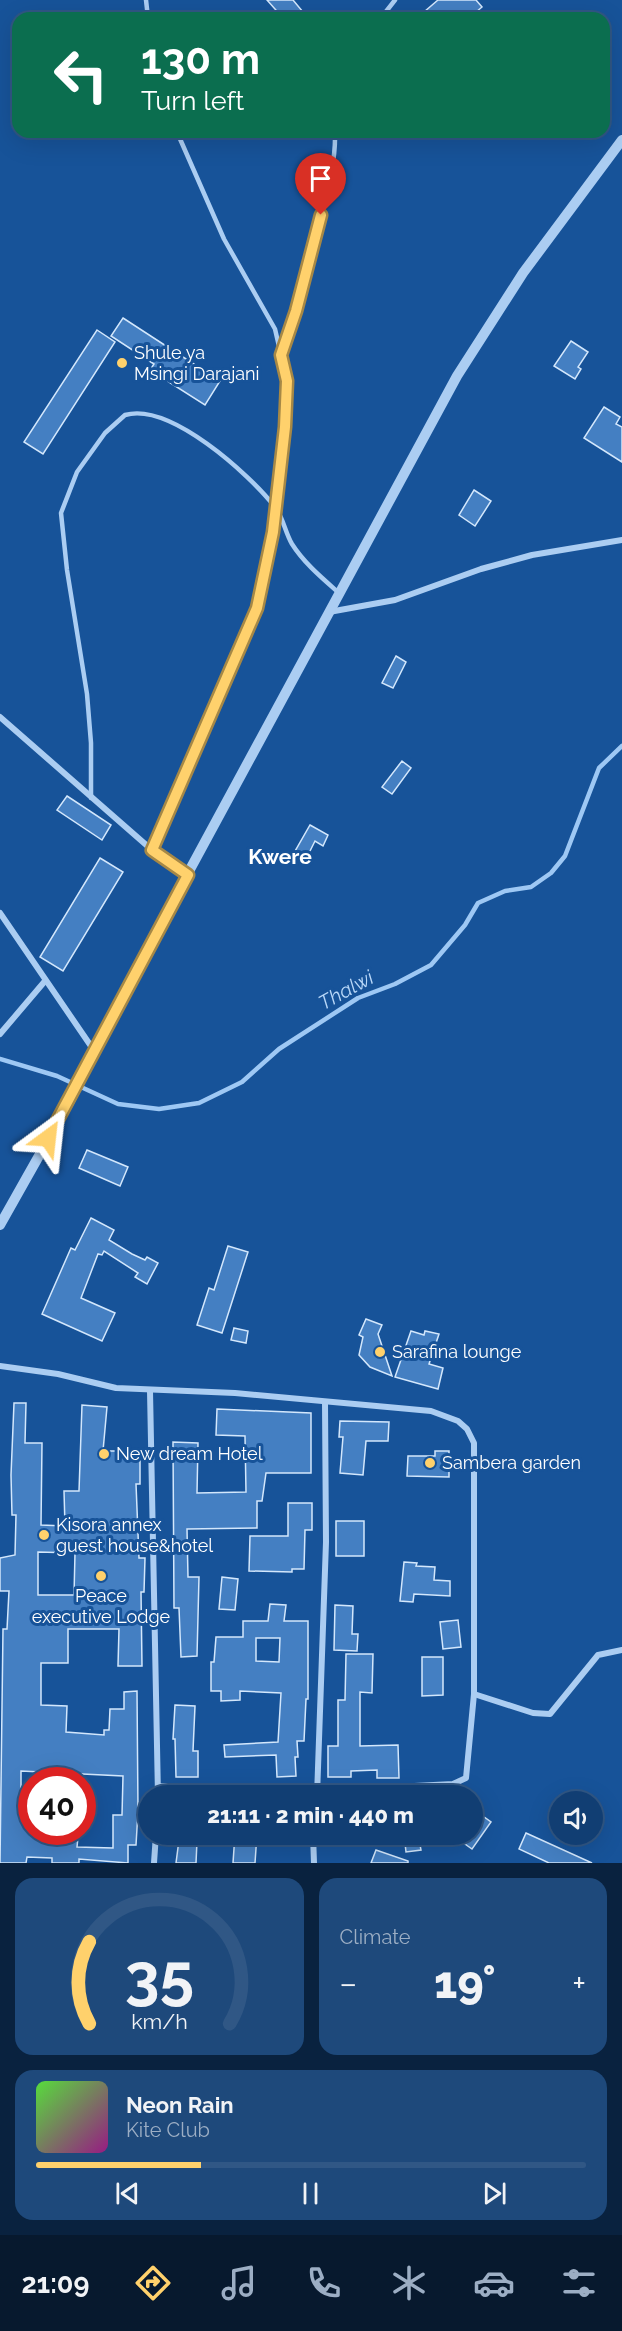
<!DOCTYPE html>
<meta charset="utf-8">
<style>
body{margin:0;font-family:Raleway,sans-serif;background:#1e497b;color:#f1f3f6;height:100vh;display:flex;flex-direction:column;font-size:22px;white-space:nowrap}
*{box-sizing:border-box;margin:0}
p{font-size:20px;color:#9caec4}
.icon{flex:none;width:33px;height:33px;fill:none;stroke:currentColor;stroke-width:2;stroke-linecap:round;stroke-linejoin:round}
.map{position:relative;height:1863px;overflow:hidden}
.details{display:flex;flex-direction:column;gap:15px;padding:15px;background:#09223f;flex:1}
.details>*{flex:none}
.guide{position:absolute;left:12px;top:12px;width:598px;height:126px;border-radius:18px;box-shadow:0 6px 24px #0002,0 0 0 2px #305785;background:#0b6e4f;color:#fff;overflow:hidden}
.buttons{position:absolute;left:549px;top:1791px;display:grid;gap:12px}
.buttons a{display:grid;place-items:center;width:54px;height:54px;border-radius:50%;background:#113e73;box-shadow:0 6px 24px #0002,0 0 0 2px #305785;font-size:30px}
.speed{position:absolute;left:18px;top:1767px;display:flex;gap:12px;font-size:30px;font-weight:700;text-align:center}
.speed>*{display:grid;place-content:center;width:78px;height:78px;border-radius:50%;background:#113e73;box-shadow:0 6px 24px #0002,0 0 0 2px #305785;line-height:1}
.speed .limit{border:9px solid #d22;background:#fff;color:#111}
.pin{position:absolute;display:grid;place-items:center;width:51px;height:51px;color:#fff;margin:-62px -26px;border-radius:50% 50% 50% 0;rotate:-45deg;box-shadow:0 0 6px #0007}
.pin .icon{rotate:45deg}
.me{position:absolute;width:66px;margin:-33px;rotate:30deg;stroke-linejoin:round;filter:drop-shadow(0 0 4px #0008)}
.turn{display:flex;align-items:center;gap:21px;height:126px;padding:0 30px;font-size:27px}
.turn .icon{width:78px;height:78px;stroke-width:2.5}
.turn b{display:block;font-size:42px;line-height:51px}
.big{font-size:45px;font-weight:800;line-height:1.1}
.details .tile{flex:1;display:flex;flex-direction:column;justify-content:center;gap:9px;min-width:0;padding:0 21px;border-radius:18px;background:#1e497b}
.details .dial{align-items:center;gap:0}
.dial svg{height:156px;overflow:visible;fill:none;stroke:#305785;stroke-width:7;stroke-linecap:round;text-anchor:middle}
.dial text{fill:#f1f3f6;stroke:none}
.song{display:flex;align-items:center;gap:18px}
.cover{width:72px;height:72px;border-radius:9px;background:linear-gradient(135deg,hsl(110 70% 55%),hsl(310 70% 35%))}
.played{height:6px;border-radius:3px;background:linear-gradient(90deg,#ffd16c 30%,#305785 30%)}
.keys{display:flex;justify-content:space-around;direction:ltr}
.heat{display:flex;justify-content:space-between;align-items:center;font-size:33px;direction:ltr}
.details .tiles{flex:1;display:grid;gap:15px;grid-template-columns:1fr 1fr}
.tile:last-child{grid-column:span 2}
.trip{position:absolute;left:138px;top:1785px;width:345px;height:60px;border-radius:30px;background:#113e73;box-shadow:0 6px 24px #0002,0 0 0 2px #305785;font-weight:800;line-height:60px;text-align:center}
.tabs{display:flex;height:96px;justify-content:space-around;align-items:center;background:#07192e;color:#9caec4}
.tabs .icon{width:42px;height:42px}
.tabs .selected{color:#ffd16c}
.tabs b{font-size:27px;color:#f1f3f6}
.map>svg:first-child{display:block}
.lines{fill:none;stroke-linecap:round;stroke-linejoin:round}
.stream{stroke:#9ec8f4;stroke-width:4.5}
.building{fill:#447fc2;stroke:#d3e7fc;stroke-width:1.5;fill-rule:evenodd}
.service{stroke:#abcdf2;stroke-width:4.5}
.minor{stroke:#abcdf2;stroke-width:6}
.tertiary{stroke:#abcdf2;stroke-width:10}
.route-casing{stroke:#a68846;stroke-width:15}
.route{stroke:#ffd16c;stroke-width:10}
.poi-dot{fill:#ffd16c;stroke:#175399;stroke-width:2}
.labels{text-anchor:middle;stroke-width:6;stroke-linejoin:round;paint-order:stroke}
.poi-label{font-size:18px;fill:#fff;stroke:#175399;text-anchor:start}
.water-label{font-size:20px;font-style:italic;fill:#b8d7f8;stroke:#175399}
.quarter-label{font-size:21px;font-weight:bold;fill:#fff;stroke:#175399}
</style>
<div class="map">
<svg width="622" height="1863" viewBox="0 0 622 1863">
<rect width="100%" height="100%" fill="#175399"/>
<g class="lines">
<!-- stream -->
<polyline class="stream" points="0,1059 57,1076 118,1104 159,1109 199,1103 242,1082 279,1049 358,998 395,984 431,965 465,925 478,903 505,891 531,887 551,873 565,856 599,768 622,746"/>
</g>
<!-- building -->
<g class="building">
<polygon points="267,0 293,0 308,18 283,18"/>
<polygon points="438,0 476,0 482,7 469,18 417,18"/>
<polygon points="123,318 220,381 205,405 150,370 154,364 111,336"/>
<polygon points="97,330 115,342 43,454 24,442"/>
<polygon points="571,341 588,352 578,367 581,369 575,379 554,366"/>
<polygon points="604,407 620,417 616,424 622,427 622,462 584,438"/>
<polygon points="474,490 491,501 475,526 459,515"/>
<polygon points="396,656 406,662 393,688 382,683"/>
<polygon points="402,761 411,768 392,794 382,787"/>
<polygon points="67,796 111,825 102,840 57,810"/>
<polygon points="310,825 328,835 323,846 315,841 306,859 294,853"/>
<polygon points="100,858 123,872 63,971 40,957"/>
<polygon points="87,1150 128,1167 120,1186 79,1168"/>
<polygon points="91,1218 114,1230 109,1240 132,1254 145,1260 147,1257 158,1263 147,1284 135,1277 138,1273 104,1251 102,1255 98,1254 81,1298 115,1313 102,1341 42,1314 71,1248 75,1250"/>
<polygon points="228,1246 248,1252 222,1333 197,1325 209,1288 214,1290"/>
<polygon points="366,1319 382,1325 378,1334 392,1376 370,1367 359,1355 363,1337 359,1335"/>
<polygon points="234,1328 248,1331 246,1343 231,1340"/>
<polygon points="411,1331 424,1335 425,1331 439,1334 429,1364 443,1368 438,1389 395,1377"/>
<path d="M14,1403H26L25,1443H42L41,1525L65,1526L64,1491H79L82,1405L107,1407L103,1451H140V1484H136L139,1558H145L144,1592H141L142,1666H118L119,1629H68V1663H41V1705L67,1706L66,1732L104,1735V1730H109L110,1709H124V1692L137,1691L138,1811L136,1845H128V1863L79,1859V1863H52V1858L27,1857L26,1863H0L3,1629H7L9,1591H0V1558L15,1555L16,1515H12L11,1475ZM38,1552L75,1553L74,1595H38ZM21,1771L123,1776L122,1815H113V1848L77,1847L78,1837L64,1836V1832H32V1796H21Z"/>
<polygon points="217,1409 311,1413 311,1473 266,1473 262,1501 257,1501 257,1528 187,1529 188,1577 199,1577 197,1656 181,1657 179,1608 174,1608 173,1442 198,1443 197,1493 246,1492 245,1436 216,1435"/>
<polygon points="340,1421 389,1422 388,1441 366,1441 363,1475 340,1473 343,1437 339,1437"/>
<polygon points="435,1451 449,1451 449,1477 407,1476 408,1456 435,1456"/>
<polygon points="288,1503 312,1503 312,1530 305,1530 304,1569 292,1569 292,1572 249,1571 250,1536 288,1536"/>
<rect x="336" y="1521" width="28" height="35"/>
<polygon points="404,1562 417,1563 416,1566 435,1567 434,1580 450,1581 450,1596 414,1594 413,1602 400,1601"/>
<polygon points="222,1577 238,1579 235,1610 219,1609"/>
<path d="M270,1604L286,1605L284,1621H308V1699H306L304,1741H297L298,1757H295L296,1776L277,1777L276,1755L225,1757L224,1745L278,1742L281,1693L240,1691V1700L221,1701V1691H211V1662H214L216,1637H243V1621H268ZM256,1638H280L279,1662L256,1661Z"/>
<polygon points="335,1605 353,1606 352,1634 358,1634 357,1651 334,1650"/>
<polygon points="458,1620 461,1647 443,1649 440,1622"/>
<polygon points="346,1654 373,1654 372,1693 360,1692 360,1746 398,1745 399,1778 377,1778 377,1770 351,1771 351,1777 328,1777 328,1746 338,1746 338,1700 345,1700"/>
<polygon points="422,1657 443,1657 443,1695 422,1696"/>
<polygon points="175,1705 195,1706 193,1751 198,1751 198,1777 176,1777 175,1739 173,1739"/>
<polygon points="480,1814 491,1822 472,1849 451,1834 472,1834 472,1827"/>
<polygon points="526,1833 592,1863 549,1863 519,1849"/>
<polygon points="235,1834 257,1834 255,1863 233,1863"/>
<polygon points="404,1834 418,1834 421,1850 406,1852"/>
<polygon points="179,1840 197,1841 196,1863 176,1863"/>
<polygon points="376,1850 408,1861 408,1863 371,1863"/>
</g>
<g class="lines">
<!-- service -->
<g class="service">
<polyline points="146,0 148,18"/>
<polyline points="381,18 395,0"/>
<path d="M281,353C295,313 306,273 317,232C325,199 336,166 335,132"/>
<path d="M91,798V743L87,694L67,570L61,513L77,472L105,433L125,415C170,402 249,474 275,507C283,517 285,532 292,544C304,563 322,578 339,593"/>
<polyline points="152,850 257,608 270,554 285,427 287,381 275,329 224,239 177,132"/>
</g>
<!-- minor -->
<g class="minor">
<polyline points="329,612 395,600 481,569 532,555 622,540"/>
<polyline points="0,717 152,850 187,875"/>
<polyline points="0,913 95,1052"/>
<polyline points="0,1034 45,981"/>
<polyline points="0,1366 58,1374 116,1388 235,1393 431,1411 458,1421 467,1429 474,1443 474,1694 466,1778 453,1784 395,1787 159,1786"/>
<polyline points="150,1391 158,1796"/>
<polyline points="474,1694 533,1713 550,1714 598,1655 622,1650"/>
<polyline points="317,1796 326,1542 325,1403"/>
<polyline points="313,1834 314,1863"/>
<polyline points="154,1863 156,1834"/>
</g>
<!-- tertiary -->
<polyline class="tertiary" points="0,1225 71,1099 187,875 457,376 523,273 622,140"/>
</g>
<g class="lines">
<defs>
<polyline id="route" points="48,1138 188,875 152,850 257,608 273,532 285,427 287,381 281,355 296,311 321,215"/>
</defs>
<!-- route casing -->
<use href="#route" class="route-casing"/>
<!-- route -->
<use href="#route" class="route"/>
</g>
<!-- markers -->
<g class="poi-dot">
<circle cx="122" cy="363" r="6"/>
<circle cx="380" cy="1352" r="6"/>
<circle cx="104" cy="1454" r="6"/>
<circle cx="430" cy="1463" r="6"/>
<circle cx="44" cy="1535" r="6"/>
<circle cx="101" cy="1576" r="6"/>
</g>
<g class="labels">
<!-- poi labels -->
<g class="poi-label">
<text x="134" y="359">Shule ya<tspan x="134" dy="21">Msingi Darajani</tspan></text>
<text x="392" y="1358">Sarafina lounge</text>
<text x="116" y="1460">New dream Hotel</text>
<text x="442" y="1469">Sambera garden</text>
<text x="56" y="1531">Kisora annex<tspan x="56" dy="21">guest house&amp;hotel</tspan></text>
<text x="101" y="1602" text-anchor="middle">Peace<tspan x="101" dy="21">executive Lodge</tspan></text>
</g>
<!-- water labels -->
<g class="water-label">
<text transform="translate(346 990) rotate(-29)" y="7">Thalwi</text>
</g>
<!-- quarter labels -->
<g class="quarter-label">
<text x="280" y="864">Kwere</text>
</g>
</g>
</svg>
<div class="buttons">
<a><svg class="icon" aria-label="sound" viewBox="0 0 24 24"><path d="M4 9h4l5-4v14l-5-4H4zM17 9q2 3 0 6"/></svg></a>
</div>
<div class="speed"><div class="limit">40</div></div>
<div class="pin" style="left:321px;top:215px;background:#d93025"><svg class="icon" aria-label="arrive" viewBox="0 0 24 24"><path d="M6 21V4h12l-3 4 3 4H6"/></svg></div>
<svg class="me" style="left:48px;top:1138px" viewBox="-20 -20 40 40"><path d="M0-17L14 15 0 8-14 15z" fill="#ffd16c" stroke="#fff" stroke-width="4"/></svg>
<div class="trip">21:11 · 2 min · 440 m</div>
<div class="guide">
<div class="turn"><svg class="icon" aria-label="left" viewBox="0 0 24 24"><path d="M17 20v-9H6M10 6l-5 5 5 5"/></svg><div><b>130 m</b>Turn left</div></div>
</div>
</div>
<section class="details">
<div class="tiles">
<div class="tile dial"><svg viewBox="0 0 100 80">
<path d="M14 69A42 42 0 1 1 86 69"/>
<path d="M14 69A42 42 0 0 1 14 27" stroke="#ffd16c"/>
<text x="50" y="56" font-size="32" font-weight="700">35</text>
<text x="50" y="72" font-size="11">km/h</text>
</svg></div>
<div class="tile"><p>Climate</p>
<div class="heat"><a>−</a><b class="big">19°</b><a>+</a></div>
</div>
<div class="tile">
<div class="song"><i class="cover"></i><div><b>Neon Rain</b><p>Kite Club</p></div></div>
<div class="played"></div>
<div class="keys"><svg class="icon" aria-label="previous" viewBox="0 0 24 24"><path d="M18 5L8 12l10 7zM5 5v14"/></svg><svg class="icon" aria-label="pause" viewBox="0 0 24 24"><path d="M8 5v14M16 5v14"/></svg><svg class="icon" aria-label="next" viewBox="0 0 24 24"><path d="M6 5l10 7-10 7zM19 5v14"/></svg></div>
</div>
</div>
</section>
<nav class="tabs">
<b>21:09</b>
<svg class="icon selected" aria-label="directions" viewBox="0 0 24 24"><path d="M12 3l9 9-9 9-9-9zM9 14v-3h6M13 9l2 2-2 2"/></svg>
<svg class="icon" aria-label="music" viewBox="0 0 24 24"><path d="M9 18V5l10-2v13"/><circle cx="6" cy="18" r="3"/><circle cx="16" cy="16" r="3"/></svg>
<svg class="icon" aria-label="phone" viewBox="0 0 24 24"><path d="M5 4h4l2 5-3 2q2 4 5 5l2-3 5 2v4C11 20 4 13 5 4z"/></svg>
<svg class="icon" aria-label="climate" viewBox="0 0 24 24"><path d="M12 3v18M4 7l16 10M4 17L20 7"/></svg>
<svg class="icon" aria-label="car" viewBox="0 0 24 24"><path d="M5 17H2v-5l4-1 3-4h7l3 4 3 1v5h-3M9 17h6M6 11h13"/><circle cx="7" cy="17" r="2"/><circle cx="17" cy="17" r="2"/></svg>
<svg class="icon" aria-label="filters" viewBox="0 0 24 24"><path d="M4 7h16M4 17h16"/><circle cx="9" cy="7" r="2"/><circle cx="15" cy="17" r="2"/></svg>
</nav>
